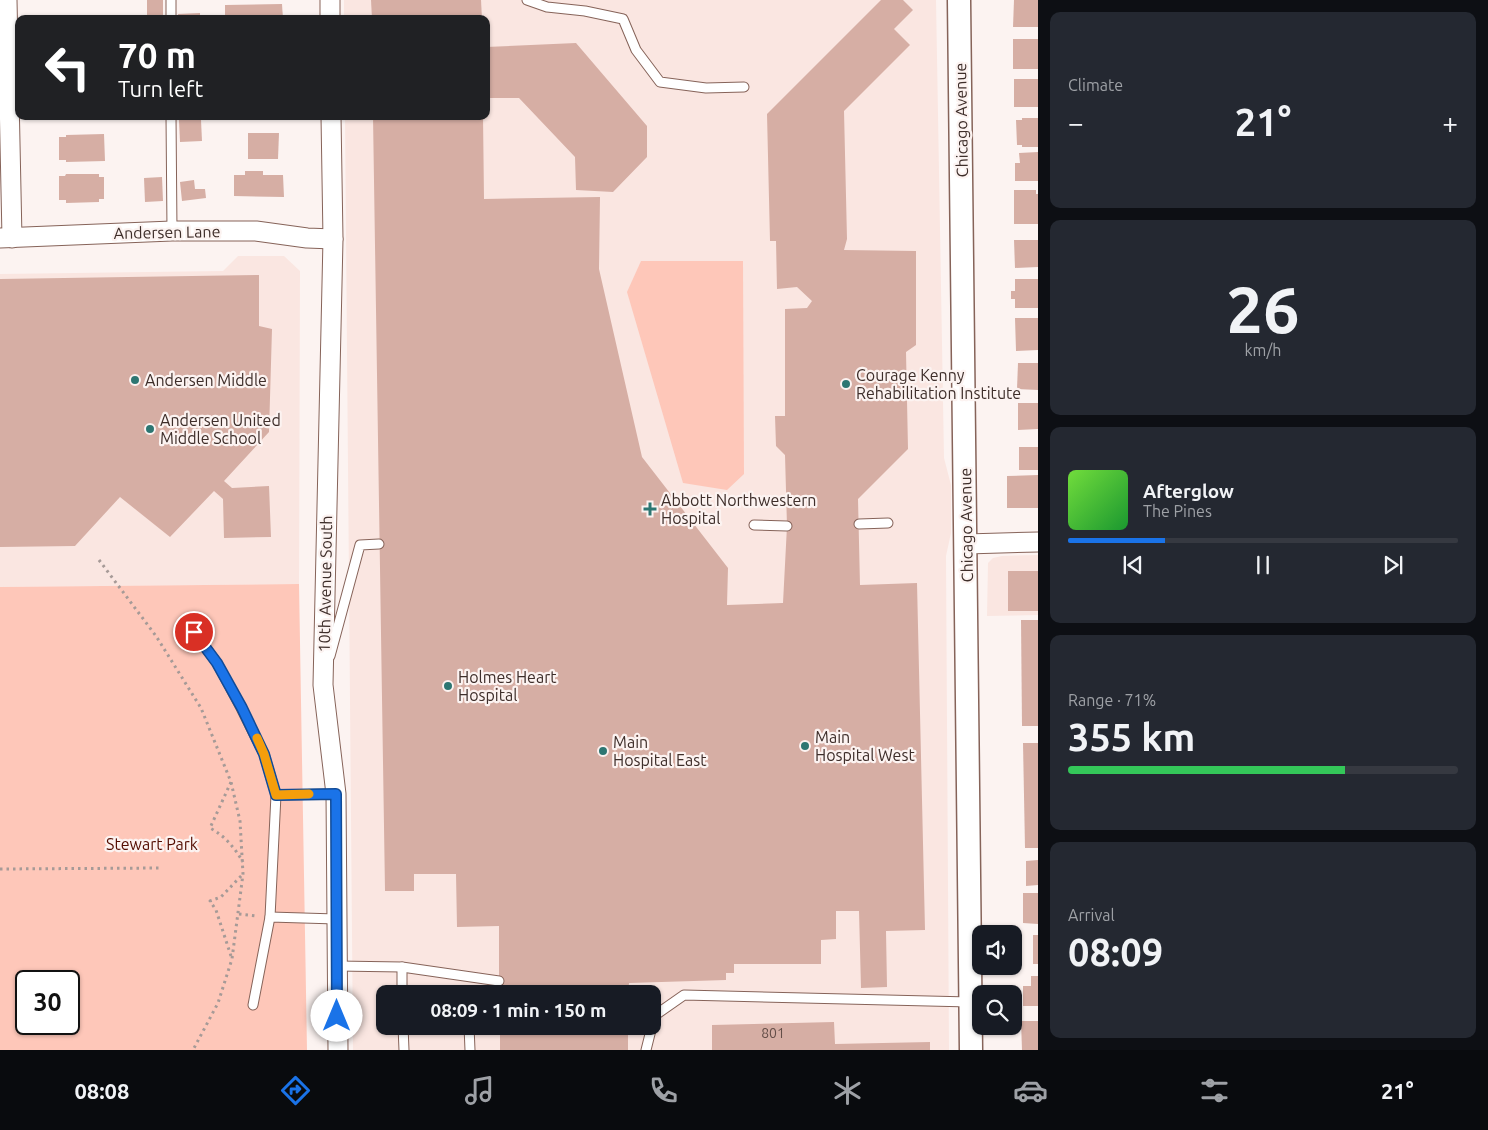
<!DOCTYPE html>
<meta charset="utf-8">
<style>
body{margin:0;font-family:Ubuntu,sans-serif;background:#242831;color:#f1f3f6;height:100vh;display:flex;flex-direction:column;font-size:19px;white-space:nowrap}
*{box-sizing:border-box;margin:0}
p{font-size:16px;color:#9ea1a6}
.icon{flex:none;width:28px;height:28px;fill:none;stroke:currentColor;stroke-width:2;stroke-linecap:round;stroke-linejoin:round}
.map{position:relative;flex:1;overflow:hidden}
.side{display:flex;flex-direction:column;gap:12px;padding:12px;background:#0d0f14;width:450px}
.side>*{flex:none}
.guide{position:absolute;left:15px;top:15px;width:475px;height:105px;border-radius:10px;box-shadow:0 1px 4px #0004;background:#202124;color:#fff;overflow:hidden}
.tools{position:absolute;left:972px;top:925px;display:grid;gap:10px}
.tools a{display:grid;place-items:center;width:50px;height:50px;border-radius:10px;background:#171b24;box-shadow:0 1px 4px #0004;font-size:25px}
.speed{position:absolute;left:15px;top:970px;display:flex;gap:10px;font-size:25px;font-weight:700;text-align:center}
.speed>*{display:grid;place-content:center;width:65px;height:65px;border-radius:50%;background:#171b24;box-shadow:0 1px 4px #0004;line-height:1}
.speed .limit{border:2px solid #111;border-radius:8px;background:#fff;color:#111}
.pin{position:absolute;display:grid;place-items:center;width:42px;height:42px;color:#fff;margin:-21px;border:2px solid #fff;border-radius:50%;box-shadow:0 1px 5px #0007}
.me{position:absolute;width:55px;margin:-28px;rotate:0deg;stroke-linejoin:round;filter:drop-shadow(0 0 4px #0008)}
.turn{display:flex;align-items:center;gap:18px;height:105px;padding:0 20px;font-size:22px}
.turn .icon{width:65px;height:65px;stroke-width:2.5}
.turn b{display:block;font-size:35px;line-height:42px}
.big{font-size:38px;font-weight:700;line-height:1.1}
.side .widget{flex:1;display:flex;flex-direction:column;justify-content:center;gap:8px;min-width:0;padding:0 18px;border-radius:10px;background:#242831}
.side .dial{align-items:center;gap:0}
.dial b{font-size:65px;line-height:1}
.song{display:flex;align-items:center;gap:15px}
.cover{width:60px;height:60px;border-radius:8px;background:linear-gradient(135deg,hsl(100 70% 55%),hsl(130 70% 35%))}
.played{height:5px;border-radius:2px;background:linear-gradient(90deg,#1a73e8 25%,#363941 25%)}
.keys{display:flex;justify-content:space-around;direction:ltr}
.heat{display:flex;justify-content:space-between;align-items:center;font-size:28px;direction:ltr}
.charge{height:8px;border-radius:4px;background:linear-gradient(90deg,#34c759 71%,#363941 0)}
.trip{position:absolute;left:376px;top:985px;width:285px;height:50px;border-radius:10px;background:#171b24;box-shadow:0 1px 4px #0004;font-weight:700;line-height:50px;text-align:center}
.dock{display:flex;height:80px;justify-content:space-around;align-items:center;background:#090b0e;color:#9ea1a6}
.dock .icon{width:35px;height:35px}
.dock .current{color:#1a73e8}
.dock b{font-size:22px;color:#f1f3f6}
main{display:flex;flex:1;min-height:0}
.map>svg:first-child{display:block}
.built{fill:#fae6e1;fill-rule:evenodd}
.green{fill:#fec7b9;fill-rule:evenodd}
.building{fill:#d6aea4}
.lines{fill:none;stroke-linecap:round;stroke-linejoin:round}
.service-casing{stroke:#866359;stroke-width:11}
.minor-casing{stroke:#866359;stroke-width:21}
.tertiary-casing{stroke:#866359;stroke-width:25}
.path{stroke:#a69a97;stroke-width:3;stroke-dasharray:2.5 4;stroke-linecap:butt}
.service{stroke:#fff;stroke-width:9}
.minor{stroke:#fff;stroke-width:19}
.tertiary{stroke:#fff;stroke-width:22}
.route-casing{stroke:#114b97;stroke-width:12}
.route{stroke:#1a73e8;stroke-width:9}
.slow{stroke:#f59e0b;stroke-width:9}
.poi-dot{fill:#2d7672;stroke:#fcf3f1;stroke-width:2}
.labels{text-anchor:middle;stroke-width:4.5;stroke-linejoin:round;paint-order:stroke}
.number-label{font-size:14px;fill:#644e48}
.street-label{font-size:16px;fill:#3e2e2a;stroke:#fcf3f1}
.poi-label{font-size:16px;fill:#3e2e2a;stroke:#fcf3f1;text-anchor:start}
.park-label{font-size:16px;fill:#540d00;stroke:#fcf3f1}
</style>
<main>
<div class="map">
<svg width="1038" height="1050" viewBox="0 0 1038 1050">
<rect width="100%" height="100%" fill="#fcf3f1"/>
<!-- built -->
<g class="built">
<path d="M344,0H936L944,458L951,485V533L946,556L949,1050H353L345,116H486V19H344ZM385,994H652V1026H385Z"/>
<polygon points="238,256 284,256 300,271 299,584 0,587 0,274 223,271"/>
<polygon points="1038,555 1038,615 987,616 988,563 993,558 1002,556"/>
</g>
<!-- green -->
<g class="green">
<polygon points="641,261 743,261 744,474 727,490 683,483 627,292"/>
<path d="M299,584L307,1050H0V587ZM26,981H69V1024H26Z"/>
</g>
<!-- building -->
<g class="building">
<polygon points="147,0 163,0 163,15 147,16"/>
<polygon points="371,0 481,0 482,19 372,19"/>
<polygon points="881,0 903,0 913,10 894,29 910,45 844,111 847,239 844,250 916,251 916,345 906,352 908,449 858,499 860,585 917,583 925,930 886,931 887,987 861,988 859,911 836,911 836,939 821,940 821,964 734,964 734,973 726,973 726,980 629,983 628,994 499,994 499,926 457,927 456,874 414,874 414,891 385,891 373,116 483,116 484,199 600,197 599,269 642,457 728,568 727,605 783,603 787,526 785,455 776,446 775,416 785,416 785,309 807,308 812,301 797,287 777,289 776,241 770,241 767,114"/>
<polygon points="1014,0 1038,0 1038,27 1013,27"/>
<polygon points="282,4 283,19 225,19 225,5"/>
<polygon points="200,13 200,19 179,19 178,14"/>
<rect x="1013" y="39" width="25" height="30"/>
<polygon points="576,43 647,126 647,157 613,192 576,190 575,157 519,98 486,98 486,47"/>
<rect x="1014" y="79" width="24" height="28"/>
<polygon points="1022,118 1038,118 1038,147 1022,147 1022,145 1017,145 1016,120 1022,120"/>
<polygon points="179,120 201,120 202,141 180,142"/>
<polygon points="248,133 279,133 278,159 248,159"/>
<polygon points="104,134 105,161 66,162 66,160 59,160 59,137 66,137 66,135"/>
<polygon points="1038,152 1038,181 1015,181 1015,163 1020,163 1019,153"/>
<polygon points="245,171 263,171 263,175 283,175 284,197 234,196 234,175 245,175"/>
<polygon points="66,174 99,174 99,177 104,177 104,199 99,199 99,202 66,203 66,200 59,200 59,176 65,176"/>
<polygon points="162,177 163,201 145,202 144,178"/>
<polygon points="194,180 195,189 205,189 206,198 182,201 180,182"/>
<polygon points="1014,190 1036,190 1036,194 1038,194 1038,224 1014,224"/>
<polygon points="1014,240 1038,240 1038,267 1015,268"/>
<polygon points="259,275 259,326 272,329 269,432 224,481 232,488 269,486 271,537 224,538 223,499 214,491 170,537 120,497 75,546 0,547 0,279"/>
<polygon points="1015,279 1038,279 1038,308 1015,308 1015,299 1011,299 1011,291 1015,291"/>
<polygon points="1015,318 1038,318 1038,350 1016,351"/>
<polygon points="1018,363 1038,363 1038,390 1017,389"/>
<polygon points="1018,403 1038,403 1038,429 1018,430"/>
<rect x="1019" y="447" width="19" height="23"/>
<polygon points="1038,475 1038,508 1007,508 1007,476"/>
<rect x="1008" y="571" width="30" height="40"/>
<polygon points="1021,620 1038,620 1038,726 1022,726"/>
<polygon points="1023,743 1038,743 1038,848 1025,848"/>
<polygon points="1038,860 1038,885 1026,886 1026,861"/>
<polygon points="1023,893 1038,893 1038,924 1023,923"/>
<rect x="1033" y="935" width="5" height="29"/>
<polygon points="1031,976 1038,976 1038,1006 1023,1006 1023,986 1031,986"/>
<polygon points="1021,1021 1038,1021 1038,1050 1022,1050"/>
<polygon points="834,1022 835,1044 930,1042 930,1050 712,1050 712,1025"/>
<rect x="500" y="1026" width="128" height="24"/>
</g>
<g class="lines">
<defs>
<g id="service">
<polyline points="527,0 547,7 585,11 623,19 636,50 660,82 706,88 744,87"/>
<polyline points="171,19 171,0"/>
<polyline points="171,116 172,231"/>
<polyline points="859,524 888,523"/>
<polyline points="754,525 787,526"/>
<polyline points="194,632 217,663 241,708 264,754 276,795 270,917"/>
<polyline points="330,656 360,545 379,544"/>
<polyline points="276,795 336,794"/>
<polyline points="337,966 402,967 499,981"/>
<polyline points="402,994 402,967"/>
<polyline points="253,1005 270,917 336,919"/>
<polyline points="652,1023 654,1016 684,995 970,1002"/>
<polyline points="403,1026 404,1050"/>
<polyline points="469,1026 470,1050"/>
<polyline points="646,1050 652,1026"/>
</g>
<g id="minor">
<polyline points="7,0 12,238"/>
<polyline points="330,0 330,19"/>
<polyline points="331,116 333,239 323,685 336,794 338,1050"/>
<polyline points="0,238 172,231 256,231 307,238 333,239"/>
<polyline points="966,544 1038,542"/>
</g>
<polyline id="tertiary" points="959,0 971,1050"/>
</defs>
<!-- service casing -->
<use href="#service" class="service-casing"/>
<!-- minor casing -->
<use href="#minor" class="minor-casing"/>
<!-- tertiary casing -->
<use href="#tertiary" class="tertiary-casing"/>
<!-- path -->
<g class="path">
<polyline points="99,560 156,636 201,708 231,782 240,821 243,874 232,959 218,1003 193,1050"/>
<path d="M231,782L210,828C225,836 234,847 243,862"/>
<polyline points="0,869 161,868"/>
<polyline points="239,914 257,916"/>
<polyline points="231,956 216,910 210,901 221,897 242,875"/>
</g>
<!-- service -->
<use href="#service" class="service"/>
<!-- minor -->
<use href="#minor" class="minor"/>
<!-- tertiary -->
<use href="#tertiary" class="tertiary"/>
</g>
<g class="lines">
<defs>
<polyline id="route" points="194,632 217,663 242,708 264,754 276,795 336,794 337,1016"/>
</defs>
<!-- route casing -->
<use href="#route" class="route-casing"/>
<!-- route -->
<use href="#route" class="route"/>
<!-- slow -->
<polyline class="slow" points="257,738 264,754 276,795 309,794"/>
</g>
<!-- markers -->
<g class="poi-dot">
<circle cx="135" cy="380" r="5"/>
<circle cx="846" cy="384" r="5"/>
<circle cx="150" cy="429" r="5"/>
<path d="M647.5 501.5h5v5h5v5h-5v5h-5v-5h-5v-5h5z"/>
<circle cx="448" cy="686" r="5"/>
<circle cx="805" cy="746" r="5"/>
<circle cx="603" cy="751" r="5"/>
</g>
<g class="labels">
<!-- number labels -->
<g class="number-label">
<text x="773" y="1038">801</text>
</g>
<!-- street labels -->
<g class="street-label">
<text transform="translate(961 120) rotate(-91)" y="6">Chicago Avenue</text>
<text transform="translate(167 232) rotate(-1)" y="6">Andersen Lane</text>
<text transform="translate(966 525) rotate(-91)" y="6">Chicago Avenue</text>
<text transform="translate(325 584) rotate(-89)" y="6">10th Avenue South</text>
</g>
<!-- poi labels -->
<g class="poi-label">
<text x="856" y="381">Courage Kenny<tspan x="856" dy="18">Rehabilitation Institute</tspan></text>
<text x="145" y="386">Andersen Middle</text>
<text x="160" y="426">Andersen United<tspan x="160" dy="18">Middle School</tspan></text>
<text x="661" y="506">Abbott Northwestern<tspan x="661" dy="18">Hospital</tspan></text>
<text x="458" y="683">Holmes Heart<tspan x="458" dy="18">Hospital</tspan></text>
<text x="815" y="743">Main<tspan x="815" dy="18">Hospital West</tspan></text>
<text x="613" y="748">Main<tspan x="613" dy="18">Hospital East</tspan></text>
</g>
<!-- park labels -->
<g class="park-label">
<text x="152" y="850">Stewart Park</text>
</g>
</g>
</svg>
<div class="tools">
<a><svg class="icon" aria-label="sound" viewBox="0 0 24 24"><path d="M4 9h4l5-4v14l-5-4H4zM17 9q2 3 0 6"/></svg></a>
<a><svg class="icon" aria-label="search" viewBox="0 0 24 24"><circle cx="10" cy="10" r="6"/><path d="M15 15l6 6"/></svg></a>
</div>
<div class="speed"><div class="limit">30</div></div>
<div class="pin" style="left:194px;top:632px;background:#d93025"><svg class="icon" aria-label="arrive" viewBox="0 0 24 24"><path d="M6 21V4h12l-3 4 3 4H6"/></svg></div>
<svg class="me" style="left:337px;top:1016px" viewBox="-20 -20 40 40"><circle r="19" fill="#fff"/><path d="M0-13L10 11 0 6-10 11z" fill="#1a73e8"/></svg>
<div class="trip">08:09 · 1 min · 150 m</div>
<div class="guide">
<div class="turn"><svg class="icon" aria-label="left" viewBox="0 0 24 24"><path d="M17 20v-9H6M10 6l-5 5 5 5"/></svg><div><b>70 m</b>Turn left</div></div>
</div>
</div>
<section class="side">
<div class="widget"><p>Climate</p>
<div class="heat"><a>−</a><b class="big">21°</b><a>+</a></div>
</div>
<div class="widget dial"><b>26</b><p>km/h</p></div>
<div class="widget">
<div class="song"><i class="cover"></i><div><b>Afterglow</b><p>The Pines</p></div></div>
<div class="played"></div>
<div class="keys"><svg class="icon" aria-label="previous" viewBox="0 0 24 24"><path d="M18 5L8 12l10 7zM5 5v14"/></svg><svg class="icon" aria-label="pause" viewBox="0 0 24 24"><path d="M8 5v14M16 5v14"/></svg><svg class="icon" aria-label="next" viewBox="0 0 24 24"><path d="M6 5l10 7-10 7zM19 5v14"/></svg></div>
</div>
<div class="widget"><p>Range · 71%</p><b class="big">355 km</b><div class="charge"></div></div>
<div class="widget"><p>Arrival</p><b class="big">08:09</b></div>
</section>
</main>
<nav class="dock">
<b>08:08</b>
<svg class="icon current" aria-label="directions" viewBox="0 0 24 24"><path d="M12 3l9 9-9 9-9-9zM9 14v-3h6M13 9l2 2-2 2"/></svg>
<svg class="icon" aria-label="music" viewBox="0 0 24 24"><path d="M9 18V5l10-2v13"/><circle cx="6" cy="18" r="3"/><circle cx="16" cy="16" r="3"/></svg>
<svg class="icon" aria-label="phone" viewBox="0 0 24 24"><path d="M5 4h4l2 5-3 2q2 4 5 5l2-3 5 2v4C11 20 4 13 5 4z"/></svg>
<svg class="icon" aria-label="climate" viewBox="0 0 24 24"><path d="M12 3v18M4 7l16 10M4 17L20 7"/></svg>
<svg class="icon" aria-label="car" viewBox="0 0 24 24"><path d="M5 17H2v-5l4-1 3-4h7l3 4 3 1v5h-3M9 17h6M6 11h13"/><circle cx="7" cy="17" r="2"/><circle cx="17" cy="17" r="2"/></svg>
<svg class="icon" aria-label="filters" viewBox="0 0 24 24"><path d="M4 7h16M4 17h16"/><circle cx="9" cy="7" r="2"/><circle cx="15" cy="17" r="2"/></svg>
<b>21°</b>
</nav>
